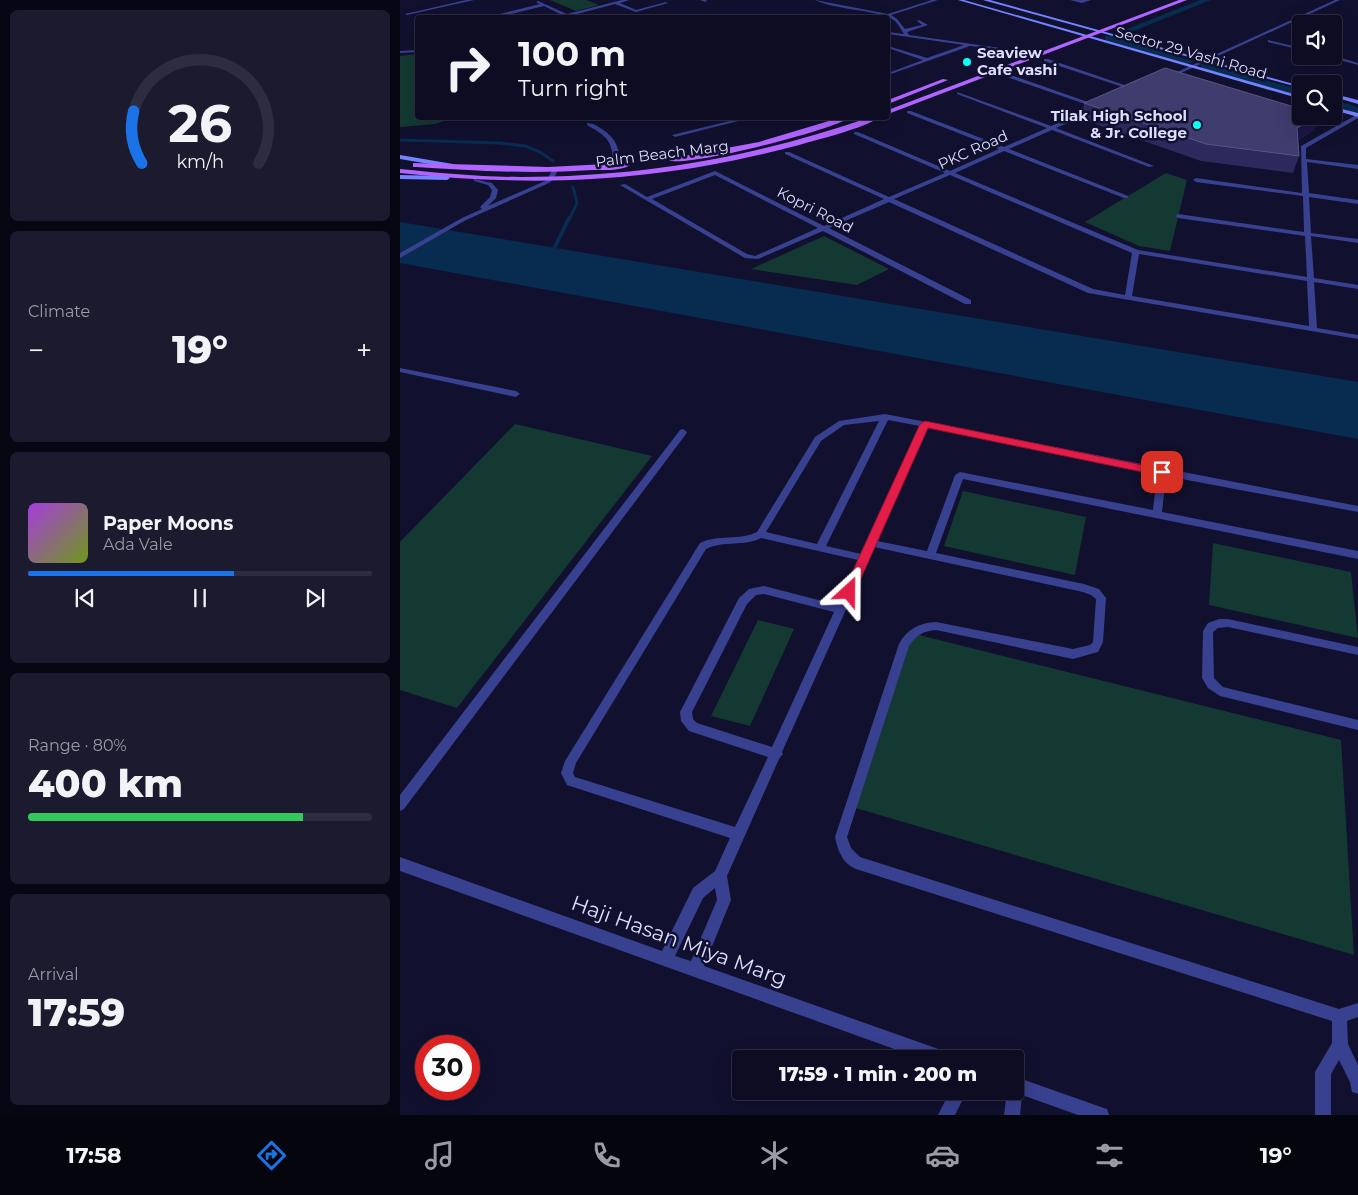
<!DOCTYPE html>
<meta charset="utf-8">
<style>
body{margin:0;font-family:Montserrat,sans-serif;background:#1b1a2f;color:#f1f3f6;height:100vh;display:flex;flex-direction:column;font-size:19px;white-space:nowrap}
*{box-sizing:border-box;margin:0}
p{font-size:16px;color:#9a9ba5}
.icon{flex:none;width:28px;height:28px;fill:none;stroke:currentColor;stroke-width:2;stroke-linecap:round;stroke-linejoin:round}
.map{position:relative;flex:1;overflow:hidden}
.drawer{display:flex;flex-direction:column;gap:10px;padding:10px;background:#070713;width:400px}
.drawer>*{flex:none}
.guide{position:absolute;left:15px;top:15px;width:475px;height:105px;border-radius:5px;box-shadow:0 5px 20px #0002,0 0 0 1px #2d2c40;background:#0d0c22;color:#f1f3f6;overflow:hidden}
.tools{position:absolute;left:892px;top:15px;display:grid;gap:10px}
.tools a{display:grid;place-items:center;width:50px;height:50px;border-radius:5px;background:#0d0c22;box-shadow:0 5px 20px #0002,0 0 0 1px #2d2c40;font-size:25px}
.speed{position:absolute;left:15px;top:1035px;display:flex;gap:10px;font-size:25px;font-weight:700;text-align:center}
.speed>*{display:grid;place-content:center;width:65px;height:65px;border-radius:50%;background:#0d0c22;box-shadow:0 5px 20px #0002,0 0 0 1px #2d2c40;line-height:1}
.speed .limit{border:8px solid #d22;background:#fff;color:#111}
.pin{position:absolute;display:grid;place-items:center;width:42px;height:42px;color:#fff;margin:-21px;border-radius:10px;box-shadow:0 2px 8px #0006}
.me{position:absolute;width:55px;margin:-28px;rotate:24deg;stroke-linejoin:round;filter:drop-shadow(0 0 4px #0008)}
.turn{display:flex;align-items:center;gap:18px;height:105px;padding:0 20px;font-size:22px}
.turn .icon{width:65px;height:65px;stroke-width:2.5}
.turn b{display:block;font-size:35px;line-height:42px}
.big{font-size:38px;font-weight:800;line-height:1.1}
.drawer .widget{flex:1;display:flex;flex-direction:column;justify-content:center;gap:8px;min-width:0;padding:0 18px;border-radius:8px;background:#1b1a2f}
.drawer .dial{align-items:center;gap:0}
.dial svg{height:130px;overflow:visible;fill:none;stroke:#2d2c40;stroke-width:7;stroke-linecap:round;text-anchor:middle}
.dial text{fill:#f1f3f6;stroke:none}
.song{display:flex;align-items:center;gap:15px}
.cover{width:60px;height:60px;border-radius:8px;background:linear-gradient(135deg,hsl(280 70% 55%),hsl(80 70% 35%))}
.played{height:5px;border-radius:2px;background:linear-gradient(90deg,#1a73e8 60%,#2d2c40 60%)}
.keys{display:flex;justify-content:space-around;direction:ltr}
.heat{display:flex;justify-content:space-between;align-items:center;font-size:28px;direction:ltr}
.charge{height:8px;border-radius:4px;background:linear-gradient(90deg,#34c759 80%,#2d2c40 0)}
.trip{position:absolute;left:332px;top:1050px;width:292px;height:50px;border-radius:5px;background:#0d0c22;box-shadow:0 5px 20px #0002,0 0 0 1px #2d2c40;font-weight:800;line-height:50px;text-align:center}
.dock{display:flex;height:80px;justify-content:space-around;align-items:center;background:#05050e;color:#9a9ba5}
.dock .icon{width:35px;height:35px}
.dock .selected{color:#1a73e8}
.dock b{font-size:22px;color:#f1f3f6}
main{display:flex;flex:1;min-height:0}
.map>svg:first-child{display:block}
.green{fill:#133932}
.water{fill:#082b50}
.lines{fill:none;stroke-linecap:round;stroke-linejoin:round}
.stream-far1{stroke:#082b50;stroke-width:3}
.stream{stroke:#082b50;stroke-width:4}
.canal{fill:#082b50;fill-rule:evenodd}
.minor{fill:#384090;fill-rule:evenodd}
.secondary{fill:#7483ff;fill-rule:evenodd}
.primary{fill:#b164ff;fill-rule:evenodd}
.wall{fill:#2c295c}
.shaded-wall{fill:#191742}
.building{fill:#3f3c6e;stroke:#585684}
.route{fill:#e11d48;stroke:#92132f}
.poi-dot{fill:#09fff8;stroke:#11102e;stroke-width:2}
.labels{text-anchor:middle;stroke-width:5;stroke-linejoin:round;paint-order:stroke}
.far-poi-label{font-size:15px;font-weight:bold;fill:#dddeff;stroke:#11102e;text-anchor:start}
.far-street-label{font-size:15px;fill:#dddeff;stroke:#11102e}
.near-street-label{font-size:21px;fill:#dddeff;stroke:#11102e}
</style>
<main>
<section class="drawer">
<div class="widget dial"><svg viewBox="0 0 100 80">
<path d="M14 69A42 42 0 1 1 86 69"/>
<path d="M14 69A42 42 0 0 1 9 37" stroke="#1a73e8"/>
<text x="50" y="56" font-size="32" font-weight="700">26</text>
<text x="50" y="72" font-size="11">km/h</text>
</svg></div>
<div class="widget"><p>Climate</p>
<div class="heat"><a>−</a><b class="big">19°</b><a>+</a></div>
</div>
<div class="widget">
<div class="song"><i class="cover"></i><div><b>Paper Moons</b><p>Ada Vale</p></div></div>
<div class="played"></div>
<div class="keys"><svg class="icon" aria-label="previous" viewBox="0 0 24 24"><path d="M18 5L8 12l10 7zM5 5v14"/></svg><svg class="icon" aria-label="pause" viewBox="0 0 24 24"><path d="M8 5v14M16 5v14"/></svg><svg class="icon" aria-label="next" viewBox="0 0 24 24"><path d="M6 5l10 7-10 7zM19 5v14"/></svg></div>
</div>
<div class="widget"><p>Range · 80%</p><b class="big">400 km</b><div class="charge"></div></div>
<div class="widget"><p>Arrival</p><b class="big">17:59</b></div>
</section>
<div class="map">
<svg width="958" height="1115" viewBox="0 0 958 1115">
<rect width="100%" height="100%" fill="#11102e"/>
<!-- green -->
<g class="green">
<polygon points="150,0 186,0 199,5 176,11"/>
<polygon points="17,54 18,118 53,118 35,124 0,127 0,56"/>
<polygon points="766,173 787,180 770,251 739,246 685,222"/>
<polygon points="424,236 489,269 457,285 351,269"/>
<polygon points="115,424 252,456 57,708 0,690 0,542"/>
<polygon points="563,491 686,517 675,575 544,546"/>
<polygon points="813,543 951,572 958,638 809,605"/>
<polygon points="358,620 394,629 350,726 311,716"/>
<polygon points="511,633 941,740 954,955 449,806"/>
</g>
<!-- water -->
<polygon class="water" points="0,222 958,382 958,439 0,263"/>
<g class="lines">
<!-- stream-far1 -->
<g class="stream-far1">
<polyline points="0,140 100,143 125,146 140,152 153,161"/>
<polyline points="169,220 177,203 173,187"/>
</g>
<!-- stream -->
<polyline class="stream" points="152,253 169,218"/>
<!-- canal -->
<g class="canal">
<polygon points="800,0 811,0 721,36 714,34"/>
<polygon points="705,36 711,36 795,62 788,64 705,40"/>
<polygon points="804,63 901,90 901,96 801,68 801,64"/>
<polygon points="934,100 958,107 958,113 934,106"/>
</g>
<!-- minor -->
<g class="minor">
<polygon points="66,0 74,0 7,15 5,14"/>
<polygon points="222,0 229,0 220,3 236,10 266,2 268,3 236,12 215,4 162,18 153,18 162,15 144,6 94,18 84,18 140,4 136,2 138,1 167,14"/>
<polygon points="300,0 306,0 307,1 305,2"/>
<path d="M415,0L488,14L532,0H538L491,15L497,19L505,29L522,25L517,21L519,20L528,25L507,32L509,35L622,51L637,57L635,58L621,53L570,46L488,75V73L523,60L488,48V46L527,58L564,45L488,34V32L504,34C501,30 499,25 495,21C483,10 434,10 415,0Z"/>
<polygon points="670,0 691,0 682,3"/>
<polygon points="935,0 940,0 768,79 764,78"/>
<polygon points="868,40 901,48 901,50 868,42"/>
<polygon points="18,50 18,52 0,53 0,51"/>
<polygon points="926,56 934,56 958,63 958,65"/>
<polygon points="644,59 648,59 739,90 735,91 644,61"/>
<polygon points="604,74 608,74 702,107 697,108 604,76"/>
<path d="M557,92L651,126L691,109H695V111L656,128L754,166L749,167L652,130L609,149L728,196V198H724L604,151L555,173L738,250L907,277L905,236L778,218L775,216L778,214L904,232L903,196L796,182L793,180L796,178L902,193L901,146L958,114V118L906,148V159L958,165V169L907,162L909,193L958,200V204L909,197L911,233L958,239V243L911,236L914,278L958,285V289L914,282L917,328L958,335V339L688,293L489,202L429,228L571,300V304H565L423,231L358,259L345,258L220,185L225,184L247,197L315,171L424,226L484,199L385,154V152H389L489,197L545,173L454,134V132H458L550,171L599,149L507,113V111H511L604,147L647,128L557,94ZM315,175L418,228L355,256L347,254L252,199ZM550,175L732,253L725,295L693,289L494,199ZM739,254L907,281L909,326L732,296Z"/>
<polygon points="342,118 350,118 275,137 272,135"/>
<path d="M187,123C193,123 197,126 202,129C216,138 222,151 218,167L213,166C213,141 208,137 187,125Z"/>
<polygon points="155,167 158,169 154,179 149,183 66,220 0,258 0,253 62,218 82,209 80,207 90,197 92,190 88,185 74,181 74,179 92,183 98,190 96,198 88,206 145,181 148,178 153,168"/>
<polygon points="0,368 116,391 120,394 116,397 0,372"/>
<path d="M485,414L958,506V512L766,476L762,512L958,551V559L563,479L536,553L684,584L699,589L706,598L703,642L698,652L673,659L536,630C523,631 517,635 509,646L447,837L451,848L460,857L939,1009L958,1003V1017L947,1021L948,1044L958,1065V1094L952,1092L950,1082L939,1060L931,1074V1115H915V1072L932,1043V1021L456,869C442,863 438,851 435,837L499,644C507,629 519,623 536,622L673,649L690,645L693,642L696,599L691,595L683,592L474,547L382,752L383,754L379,759L327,876L331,900L304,966L544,1051L549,1054L552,1059H522L0,871V857L262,951L293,888L315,871L330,838L167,785L161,773L165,761L300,543C318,534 339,541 357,532L415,437L439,421ZM488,420L520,426L461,554L426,546ZM479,421L417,544L366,532L421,441L444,425ZM528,427L757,474L753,510L560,472L555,475L527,551L477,541ZM361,538L458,560L438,605L364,586L349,589L339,598L280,712L281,721L289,731L368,757L335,827L175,777L173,773L176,763L306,549C324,540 344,547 361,538ZM364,594L434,612L372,747L297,723L293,719L292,712L347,604L356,595ZM315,888L317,900L291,961L275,956L303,898Z"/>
<polygon points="283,429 287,432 286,434 4,809 0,811 0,795 280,430"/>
<polygon points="819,619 828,619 958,647 958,655 828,627 818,628 813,632 814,678 823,687 958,720 958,730 820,696 808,688 802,678 803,631 808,623"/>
<polygon points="616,1077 701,1107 707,1109 709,1115 678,1115 622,1095 620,1115 604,1115 607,1091 616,1091"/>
<polygon points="550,1091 567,1091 555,1115 538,1115"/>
</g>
<!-- secondary -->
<g class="secondary">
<polygon points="558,0 564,0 901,96 901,99"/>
<polygon points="583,0 590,0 901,86 901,88"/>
<polygon points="934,94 958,100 958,104 934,97"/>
<polygon points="934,107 958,113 958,117 934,110"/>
<polygon points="0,155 53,164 56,166 53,168 0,159"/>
<polygon points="0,175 47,176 50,178 47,180 0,179"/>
</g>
<!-- primary -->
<g class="primary">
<polygon points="779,0 787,0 488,114 488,110"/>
<polygon points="543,79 548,80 488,104 488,100"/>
<path d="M439,118H449C433,130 281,169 269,160L273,158L359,142Z"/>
<path d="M468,118H478C465,128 416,140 399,145C262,182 141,188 0,173V169C40,173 81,177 121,177C244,177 353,157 468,118Z"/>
<path d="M13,163L148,167L226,163L230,165C222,171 203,170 193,170C134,174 75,171 16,167H13Z"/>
</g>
</g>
<!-- wall -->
<polygon class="wall" points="684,103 901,116 919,116 914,130 898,140 899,156 893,173 801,161 681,119"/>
<!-- shaded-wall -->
<polygon class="shaded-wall" points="917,116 919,116 914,130 891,144 897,128"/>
<!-- building -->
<polygon class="building" points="765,68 901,109 901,116 917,116 897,128 899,156 806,144 684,103"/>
<!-- route -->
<polygon class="route" points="525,421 762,469 767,472 762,476 528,428 455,592 449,597 445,596 443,592 520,424"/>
<!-- markers -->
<g class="poi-dot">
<circle cx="567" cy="62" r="5"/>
<circle cx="797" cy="125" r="5"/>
</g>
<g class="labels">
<!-- far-poi labels -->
<g class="far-poi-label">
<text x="577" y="58">Seaview<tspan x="577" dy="17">Cafe vashi</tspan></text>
<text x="787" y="121" text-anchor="end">Tilak High School<tspan x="787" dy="17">&amp; Jr. College</tspan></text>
</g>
<!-- far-street labels -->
<g class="far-street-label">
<text transform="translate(791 53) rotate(16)" y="5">Sector 29 Vashi Road</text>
<text transform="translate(573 150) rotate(-24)" y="5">PKC Road</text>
<text transform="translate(262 154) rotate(-7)" y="5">Palm Beach Marg</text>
<text transform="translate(415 210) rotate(27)" y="5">Kopri Road</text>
</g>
<!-- near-street labels -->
<g class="near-street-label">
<text transform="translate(279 941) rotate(20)" y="7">Haji Hasan Miya Marg</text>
</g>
</g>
</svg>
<div class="tools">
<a><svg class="icon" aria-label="sound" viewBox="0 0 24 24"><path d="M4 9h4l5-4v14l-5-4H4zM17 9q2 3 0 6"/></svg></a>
<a><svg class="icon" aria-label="search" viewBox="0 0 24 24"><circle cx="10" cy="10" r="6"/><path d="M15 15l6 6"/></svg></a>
</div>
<div class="speed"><div class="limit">30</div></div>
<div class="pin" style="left:762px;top:472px;background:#d93025"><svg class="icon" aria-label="arrive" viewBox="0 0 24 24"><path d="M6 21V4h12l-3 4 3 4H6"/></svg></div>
<svg class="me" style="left:449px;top:592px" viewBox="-20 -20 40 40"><path d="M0-17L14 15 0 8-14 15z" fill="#e11d48" stroke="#fff" stroke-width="4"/></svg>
<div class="trip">17:59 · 1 min · 200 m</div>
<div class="guide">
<div class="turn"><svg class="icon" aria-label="right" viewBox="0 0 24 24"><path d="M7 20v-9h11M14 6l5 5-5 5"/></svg><div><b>100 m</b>Turn right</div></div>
</div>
</div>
</main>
<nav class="dock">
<b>17:58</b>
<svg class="icon selected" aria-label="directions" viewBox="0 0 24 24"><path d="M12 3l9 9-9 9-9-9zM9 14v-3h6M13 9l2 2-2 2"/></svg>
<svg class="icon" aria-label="music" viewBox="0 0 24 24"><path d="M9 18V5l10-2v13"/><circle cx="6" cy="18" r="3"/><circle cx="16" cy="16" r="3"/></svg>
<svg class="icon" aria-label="phone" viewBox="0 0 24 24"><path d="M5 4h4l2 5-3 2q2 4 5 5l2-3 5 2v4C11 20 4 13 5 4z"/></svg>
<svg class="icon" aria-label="climate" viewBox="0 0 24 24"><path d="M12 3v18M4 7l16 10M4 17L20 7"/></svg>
<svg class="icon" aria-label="car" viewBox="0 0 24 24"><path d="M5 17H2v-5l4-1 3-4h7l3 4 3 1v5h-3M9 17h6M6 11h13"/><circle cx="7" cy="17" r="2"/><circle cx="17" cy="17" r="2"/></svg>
<svg class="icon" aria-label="filters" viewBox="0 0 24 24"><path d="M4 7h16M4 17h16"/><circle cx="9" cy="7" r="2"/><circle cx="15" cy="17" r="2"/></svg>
<b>19°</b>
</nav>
